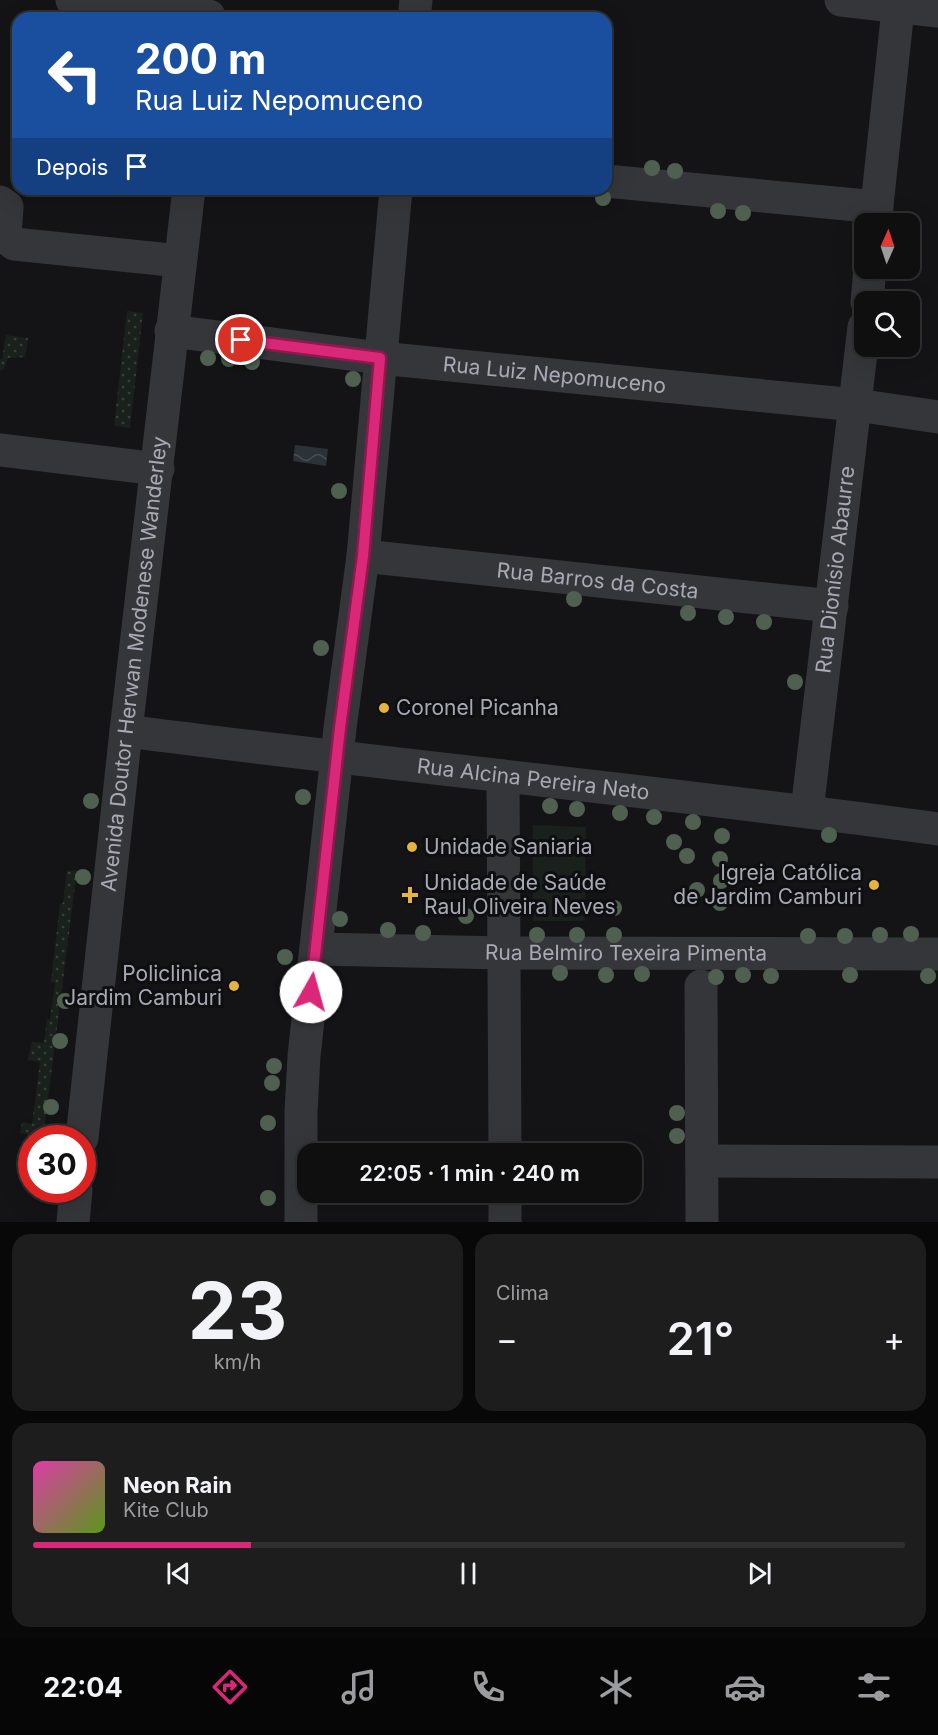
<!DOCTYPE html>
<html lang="pt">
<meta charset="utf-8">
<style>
body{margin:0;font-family:Inter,sans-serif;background:#1d1d1e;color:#f1f3f6;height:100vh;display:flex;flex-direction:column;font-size:22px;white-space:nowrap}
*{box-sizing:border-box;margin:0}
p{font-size:20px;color:#9b9c9f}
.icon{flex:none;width:33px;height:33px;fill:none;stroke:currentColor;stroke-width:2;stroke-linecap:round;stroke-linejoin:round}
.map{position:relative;height:1222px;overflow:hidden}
.side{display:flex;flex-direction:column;gap:12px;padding:12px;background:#080809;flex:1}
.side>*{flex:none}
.banner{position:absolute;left:12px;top:12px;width:600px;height:183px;border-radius:18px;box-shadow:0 6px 24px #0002,0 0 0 2px #2f2f30;background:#1a4fa0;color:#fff;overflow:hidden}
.needle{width:39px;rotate:3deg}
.buttons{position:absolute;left:854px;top:213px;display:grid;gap:12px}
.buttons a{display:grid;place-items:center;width:66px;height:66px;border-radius:12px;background:#0f0f10;box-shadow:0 6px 24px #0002,0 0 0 2px #2f2f30;font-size:30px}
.speed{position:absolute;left:18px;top:1125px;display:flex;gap:12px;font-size:30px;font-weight:700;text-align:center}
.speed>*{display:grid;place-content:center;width:78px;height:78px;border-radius:50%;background:#0f0f10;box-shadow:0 6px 24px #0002,0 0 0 2px #2f2f30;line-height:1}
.speed .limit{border:9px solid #d22;background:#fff;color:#111}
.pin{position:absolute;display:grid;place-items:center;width:51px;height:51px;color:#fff;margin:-26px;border:3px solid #fff;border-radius:50%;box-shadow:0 2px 6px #0007}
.me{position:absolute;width:66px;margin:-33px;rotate:7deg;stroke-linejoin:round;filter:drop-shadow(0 0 4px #0008)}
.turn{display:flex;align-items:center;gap:21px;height:126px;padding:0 24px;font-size:27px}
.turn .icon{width:78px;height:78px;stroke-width:2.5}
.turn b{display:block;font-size:42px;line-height:51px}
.then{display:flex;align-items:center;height:57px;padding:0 24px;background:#0003;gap:12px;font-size:22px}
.big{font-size:45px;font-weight:600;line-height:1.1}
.side .widget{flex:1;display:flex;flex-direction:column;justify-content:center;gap:9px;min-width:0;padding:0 21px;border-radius:18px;background:#1d1d1e}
.side .dial{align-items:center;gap:0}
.dial b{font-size:78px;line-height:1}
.song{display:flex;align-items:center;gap:18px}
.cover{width:72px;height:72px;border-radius:9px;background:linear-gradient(135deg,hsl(320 70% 55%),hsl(90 70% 35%))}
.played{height:6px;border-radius:3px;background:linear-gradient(90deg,#db2777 25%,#2f2f30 25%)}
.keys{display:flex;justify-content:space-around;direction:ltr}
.heat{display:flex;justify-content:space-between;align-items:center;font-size:33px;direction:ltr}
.side .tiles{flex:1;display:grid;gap:12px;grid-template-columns:1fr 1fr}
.widget:last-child{grid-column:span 2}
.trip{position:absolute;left:297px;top:1143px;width:345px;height:60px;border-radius:18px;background:#0f0f10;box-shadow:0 6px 24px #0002,0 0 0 2px #2f2f30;font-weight:600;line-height:60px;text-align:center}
.dock{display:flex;height:96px;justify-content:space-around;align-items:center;background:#060606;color:#9b9c9f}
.dock .icon{width:42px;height:42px}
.dock .on{color:#db2777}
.dock b{font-size:27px;color:#f1f3f6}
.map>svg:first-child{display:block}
.garden{fill:url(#garden-dots)}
.pitch{fill:#1a201b}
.water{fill:url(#water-waves)}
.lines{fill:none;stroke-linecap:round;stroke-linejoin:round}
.minor{stroke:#35363a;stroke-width:33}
.tree{fill:#4f6051}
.route-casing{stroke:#8e194d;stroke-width:15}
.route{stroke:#db2777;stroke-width:10}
.poi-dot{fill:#e6b33c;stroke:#0f0f11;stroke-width:2}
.labels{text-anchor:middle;stroke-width:6;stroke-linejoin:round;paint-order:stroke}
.street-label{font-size:21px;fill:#a7aab5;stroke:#0f0f11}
.poi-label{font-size:21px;fill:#a7aab5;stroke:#0f0f11;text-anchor:start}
</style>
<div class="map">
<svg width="938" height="1222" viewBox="0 0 938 1222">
<defs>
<pattern id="garden-dots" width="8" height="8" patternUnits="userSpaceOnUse" patternTransform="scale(1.5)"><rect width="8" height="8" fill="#1a201b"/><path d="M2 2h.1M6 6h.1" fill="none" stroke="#383e3a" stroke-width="1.8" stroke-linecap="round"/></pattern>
<pattern id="water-waves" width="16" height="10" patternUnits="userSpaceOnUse" patternTransform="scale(1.5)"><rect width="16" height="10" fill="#2b3238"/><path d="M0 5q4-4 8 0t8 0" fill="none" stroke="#474d53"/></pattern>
</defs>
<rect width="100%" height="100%" fill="#141416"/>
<!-- garden -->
<g class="garden">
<polygon points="127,311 143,313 130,428 114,426"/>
<polygon points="6,335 28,338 25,357 8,358 4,369 0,371 0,359 2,359"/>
<polygon points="77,870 43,1138 33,1138 33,1135 20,1133 22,1122 32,1124 40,1062 28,1060 32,1042 44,1043 47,1019 50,1019 55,983 51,982 60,904 63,903 67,871"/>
</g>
<!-- pitch -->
<polygon class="pitch" points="533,825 586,827 585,921 533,921"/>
<!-- water -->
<polygon class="water" points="295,445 328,449 326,466 293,461"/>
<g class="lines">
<!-- minor -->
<g class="minor">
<polyline points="72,0 209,16"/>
<polyline points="841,0 938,11"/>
<polyline points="414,18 416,0"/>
<polyline points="606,181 877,207"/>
<polyline points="0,202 7,207 5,236 14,244 180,261"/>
<polyline points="875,224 899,0"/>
<polyline points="867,302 870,268"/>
<path id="s1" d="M171,331L380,358L856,405L938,417"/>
<polyline points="0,450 158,469"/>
<path id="s2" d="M363,556L832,606"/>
<path id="s3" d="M126,731C396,766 668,792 938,829"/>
<polyline points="503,776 505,1154"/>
<path id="s4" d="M807,811L864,327"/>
<path id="s5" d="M316,949L505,953L938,954"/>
<polyline points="701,986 702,1222"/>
<path id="s6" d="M82,1138L126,731L189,189"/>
<polyline points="702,1161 938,1162"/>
<polyline points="73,1222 76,1190"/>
<polyline points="301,1222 301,1112 304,1056 340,728 363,556 396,189"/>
<polyline points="505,1222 505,1192"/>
</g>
</g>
<!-- trees -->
<g class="tree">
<circle cx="652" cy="168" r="8"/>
<circle cx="675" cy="171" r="8"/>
<circle cx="603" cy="198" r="8"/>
<circle cx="718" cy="211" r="8"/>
<circle cx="743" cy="213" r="8"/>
<circle cx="208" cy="358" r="8"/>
<circle cx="229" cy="359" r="8"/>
<circle cx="252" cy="362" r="8"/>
<circle cx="353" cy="379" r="8"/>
<circle cx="339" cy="491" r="8"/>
<circle cx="574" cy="599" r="8"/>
<circle cx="688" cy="613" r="8"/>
<circle cx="726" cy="617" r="8"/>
<circle cx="764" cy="622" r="8"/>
<circle cx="321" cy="648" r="8"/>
<circle cx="795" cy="682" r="8"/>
<circle cx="303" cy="797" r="8"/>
<circle cx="91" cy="801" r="8"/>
<circle cx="550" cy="806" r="8"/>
<circle cx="577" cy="809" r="8"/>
<circle cx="620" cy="813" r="8"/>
<circle cx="654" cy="817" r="8"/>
<circle cx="693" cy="822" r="8"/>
<circle cx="829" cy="835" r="8"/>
<circle cx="722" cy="836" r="8"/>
<circle cx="674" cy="842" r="8"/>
<circle cx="687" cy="856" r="8"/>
<circle cx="720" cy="859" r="8"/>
<circle cx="83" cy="877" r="8"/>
<circle cx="721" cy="881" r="8"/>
<circle cx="697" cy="890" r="8"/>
<circle cx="720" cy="903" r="8"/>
<circle cx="614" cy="908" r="8"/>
<circle cx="466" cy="916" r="8"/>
<circle cx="340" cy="919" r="8"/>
<circle cx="388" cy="930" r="8"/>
<circle cx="423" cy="933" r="8"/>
<circle cx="911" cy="934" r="8"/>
<circle cx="537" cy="935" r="8"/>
<circle cx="577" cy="935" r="8"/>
<circle cx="614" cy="935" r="8"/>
<circle cx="880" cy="935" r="8"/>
<circle cx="808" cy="936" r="8"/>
<circle cx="845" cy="936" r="8"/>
<circle cx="285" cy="957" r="8"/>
<circle cx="560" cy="973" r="8"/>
<circle cx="642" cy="974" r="8"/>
<circle cx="606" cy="975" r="8"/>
<circle cx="743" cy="975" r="8"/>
<circle cx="850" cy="975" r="8"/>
<circle cx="771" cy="976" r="8"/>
<circle cx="928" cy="976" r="8"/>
<circle cx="716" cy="977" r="8"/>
<circle cx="65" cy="1001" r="8"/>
<circle cx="60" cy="1041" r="8"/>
<circle cx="274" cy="1066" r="8"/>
<circle cx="272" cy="1083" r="8"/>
<circle cx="51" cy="1107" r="8"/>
<circle cx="677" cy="1113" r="8"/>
<circle cx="268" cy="1123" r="8"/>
<circle cx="677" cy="1136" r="8"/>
<circle cx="268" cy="1198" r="8"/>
</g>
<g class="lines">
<defs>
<polyline id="route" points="241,340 380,358 363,556 340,728 311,992"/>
</defs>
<!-- route casing -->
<use href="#route" class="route-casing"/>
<!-- route -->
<use href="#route" class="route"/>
</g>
<!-- markers -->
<g class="poi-dot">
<circle cx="384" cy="708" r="6"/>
<circle cx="412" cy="847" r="6"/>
<circle cx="874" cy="885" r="6"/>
<path d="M407 886h6v6h6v6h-6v6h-6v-6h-6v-6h6z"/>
<circle cx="234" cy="986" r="6"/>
</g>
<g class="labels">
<!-- street labels -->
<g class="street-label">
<text dy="7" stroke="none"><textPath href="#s1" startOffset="386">Rua Luiz Nepomuceno</textPath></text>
<text dy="7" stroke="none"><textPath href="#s4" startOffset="243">Rua Dionísio Abaurre</textPath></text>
<text dy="7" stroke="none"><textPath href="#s2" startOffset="236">Rua Barros da Costa</textPath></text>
<text dy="7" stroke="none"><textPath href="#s6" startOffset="477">Avenida Doutor Herwan Modenese Wanderley</textPath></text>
<text dy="7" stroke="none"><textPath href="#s3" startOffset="410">Rua Alcina Pereira Neto</textPath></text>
<text dy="7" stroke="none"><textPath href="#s5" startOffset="310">Rua Belmiro Texeira Pimenta</textPath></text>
</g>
<!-- poi labels -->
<g class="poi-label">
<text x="396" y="715">Coronel Picanha</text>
<text x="424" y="854">Unidade Saniaria</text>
<text x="862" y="880" text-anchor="end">Igreja Católica<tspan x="862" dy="24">de Jardim Camburi</tspan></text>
<text x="424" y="890">Unidade de Saúde<tspan x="424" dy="24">Raul Oliveira Neves</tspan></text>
<text x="222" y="981" text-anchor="end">Policlinica<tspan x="222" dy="24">Jardim Camburi</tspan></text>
</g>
</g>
</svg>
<div class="buttons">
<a><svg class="needle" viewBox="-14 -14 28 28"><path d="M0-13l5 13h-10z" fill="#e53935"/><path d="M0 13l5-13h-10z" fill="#9b9c9f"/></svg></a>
<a><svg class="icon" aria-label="search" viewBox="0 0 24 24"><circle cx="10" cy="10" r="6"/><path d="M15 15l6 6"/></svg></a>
</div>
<div class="speed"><div class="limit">30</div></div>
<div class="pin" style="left:241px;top:340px;background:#d93025"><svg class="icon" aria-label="arrive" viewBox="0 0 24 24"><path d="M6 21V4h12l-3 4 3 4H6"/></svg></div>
<svg class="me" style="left:311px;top:992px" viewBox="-20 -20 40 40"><circle r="19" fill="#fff"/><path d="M0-13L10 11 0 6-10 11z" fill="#db2777"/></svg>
<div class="trip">22:05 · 1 min · 240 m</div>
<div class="banner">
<div class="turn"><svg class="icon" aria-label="left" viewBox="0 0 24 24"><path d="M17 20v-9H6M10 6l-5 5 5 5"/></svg><div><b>200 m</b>Rua Luiz Nepomuceno</div></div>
<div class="then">Depois<svg class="icon" aria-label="arrive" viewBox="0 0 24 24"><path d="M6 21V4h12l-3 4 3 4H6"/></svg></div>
</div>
</div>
<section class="side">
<div class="tiles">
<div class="widget dial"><b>23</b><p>km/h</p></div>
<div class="widget"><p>Clima</p>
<div class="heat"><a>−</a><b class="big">21°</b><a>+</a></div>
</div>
<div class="widget">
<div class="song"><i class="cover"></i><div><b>Neon Rain</b><p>Kite Club</p></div></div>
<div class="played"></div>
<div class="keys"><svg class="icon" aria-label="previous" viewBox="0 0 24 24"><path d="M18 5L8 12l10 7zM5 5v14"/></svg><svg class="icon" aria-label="pause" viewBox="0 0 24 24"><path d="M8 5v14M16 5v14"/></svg><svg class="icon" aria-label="next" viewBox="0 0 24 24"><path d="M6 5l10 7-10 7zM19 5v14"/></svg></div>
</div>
</div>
</section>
<nav class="dock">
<b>22:04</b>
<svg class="icon on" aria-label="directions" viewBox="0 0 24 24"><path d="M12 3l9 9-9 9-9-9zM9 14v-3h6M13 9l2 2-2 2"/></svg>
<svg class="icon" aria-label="music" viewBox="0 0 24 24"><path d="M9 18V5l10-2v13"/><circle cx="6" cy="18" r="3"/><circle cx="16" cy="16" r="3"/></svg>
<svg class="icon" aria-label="phone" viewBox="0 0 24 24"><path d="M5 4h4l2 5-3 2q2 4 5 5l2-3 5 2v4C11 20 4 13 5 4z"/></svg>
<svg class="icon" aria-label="climate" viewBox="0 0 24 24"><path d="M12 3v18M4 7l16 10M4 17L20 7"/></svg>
<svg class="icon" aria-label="car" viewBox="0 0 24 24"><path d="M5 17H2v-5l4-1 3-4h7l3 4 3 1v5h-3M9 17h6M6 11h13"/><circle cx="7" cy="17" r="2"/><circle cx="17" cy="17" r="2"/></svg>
<svg class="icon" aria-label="filters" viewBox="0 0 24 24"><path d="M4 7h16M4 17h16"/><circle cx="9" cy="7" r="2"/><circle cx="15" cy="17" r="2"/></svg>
</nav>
